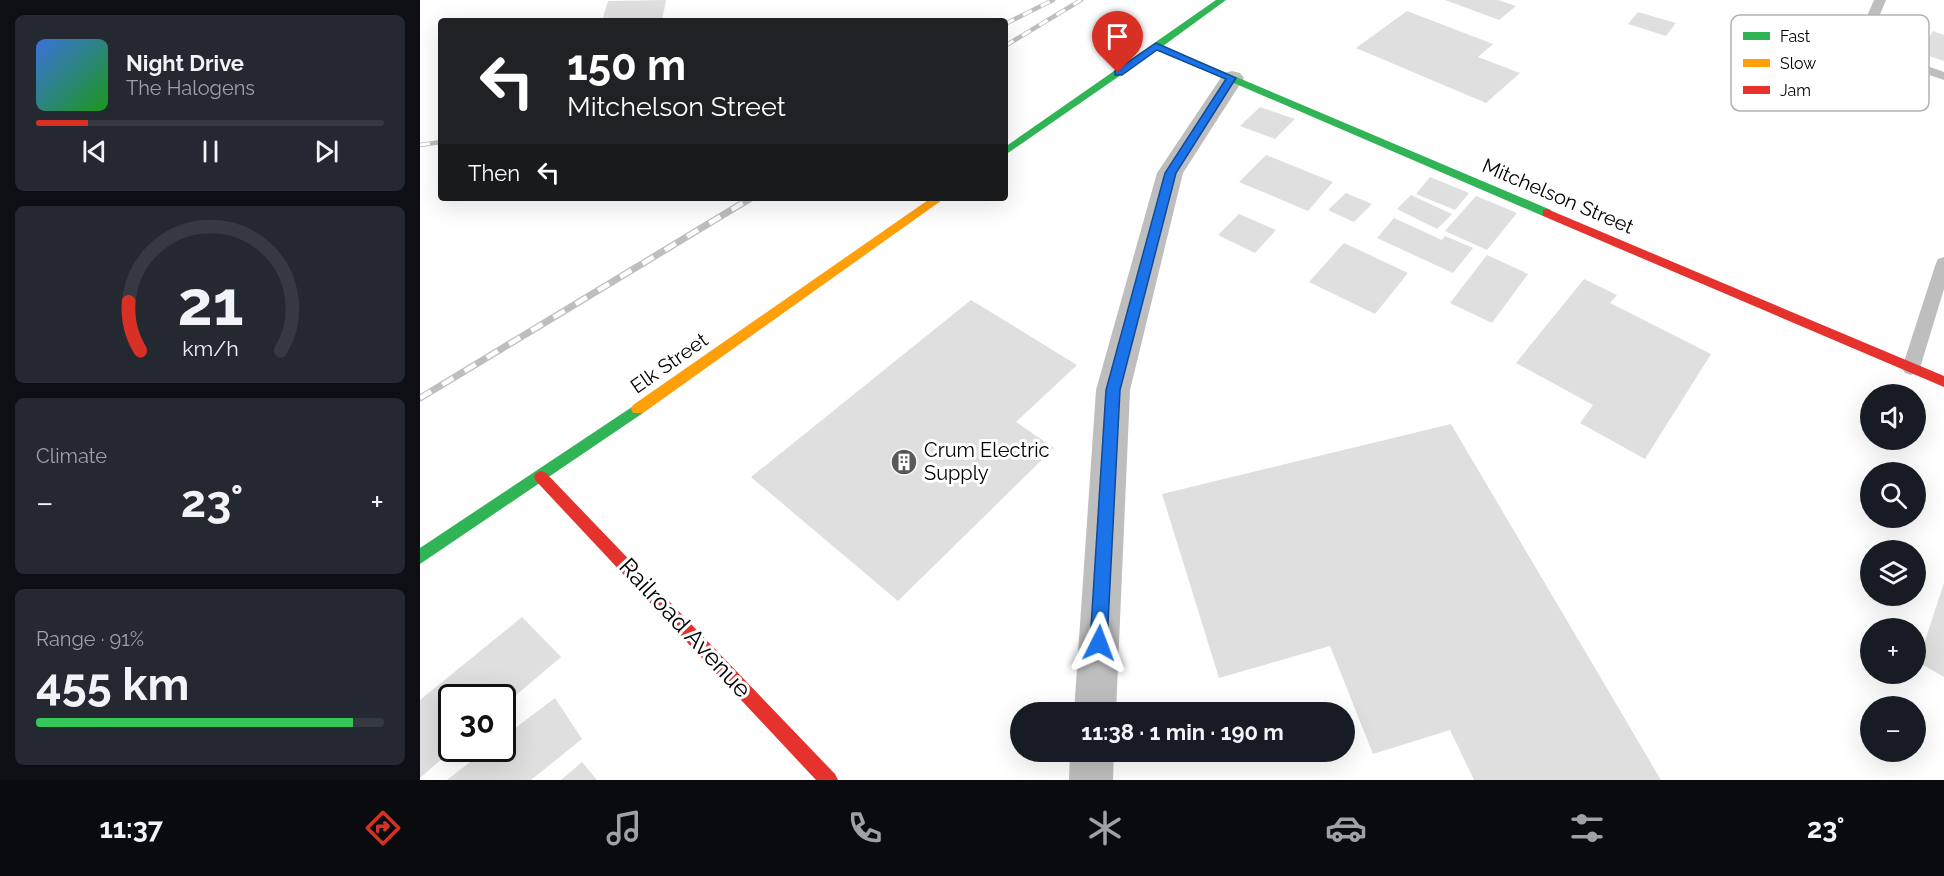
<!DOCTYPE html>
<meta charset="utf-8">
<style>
body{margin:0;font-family:Raleway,sans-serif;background:#242831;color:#f1f3f6;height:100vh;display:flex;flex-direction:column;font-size:22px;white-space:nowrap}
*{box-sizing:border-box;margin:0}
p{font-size:20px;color:#9ea1a6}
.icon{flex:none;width:33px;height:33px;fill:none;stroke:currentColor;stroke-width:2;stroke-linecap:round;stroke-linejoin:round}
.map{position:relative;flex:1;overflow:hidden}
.sheet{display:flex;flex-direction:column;gap:15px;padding:15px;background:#0d0f14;width:420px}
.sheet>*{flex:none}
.top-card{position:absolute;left:18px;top:18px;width:570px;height:183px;border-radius:6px;box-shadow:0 6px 24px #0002;background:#202124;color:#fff;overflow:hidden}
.fabs{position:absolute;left:1440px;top:384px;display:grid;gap:12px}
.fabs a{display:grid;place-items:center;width:66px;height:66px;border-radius:50%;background:#171b24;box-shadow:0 6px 24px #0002;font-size:30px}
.speed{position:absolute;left:18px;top:684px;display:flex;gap:12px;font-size:30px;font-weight:700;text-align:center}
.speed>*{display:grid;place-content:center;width:78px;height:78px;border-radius:50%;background:#171b24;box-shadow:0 6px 24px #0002;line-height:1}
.speed .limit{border:3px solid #111;border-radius:9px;background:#fff;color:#111}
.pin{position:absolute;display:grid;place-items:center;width:51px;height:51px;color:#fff;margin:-62px -26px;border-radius:50% 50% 50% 0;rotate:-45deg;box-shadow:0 0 6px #0007}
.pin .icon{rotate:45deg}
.me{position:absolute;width:66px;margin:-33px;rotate:3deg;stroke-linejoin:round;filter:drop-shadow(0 0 4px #0008)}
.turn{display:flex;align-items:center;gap:21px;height:126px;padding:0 30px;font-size:27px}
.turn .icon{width:78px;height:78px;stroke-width:2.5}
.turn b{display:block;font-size:42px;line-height:51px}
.then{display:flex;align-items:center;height:57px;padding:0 30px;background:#0003;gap:12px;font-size:22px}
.big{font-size:45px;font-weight:700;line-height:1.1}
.sheet .tile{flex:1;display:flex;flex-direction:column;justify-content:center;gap:9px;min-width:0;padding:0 21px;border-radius:9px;background:#242831}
.sheet .dial{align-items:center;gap:0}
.dial svg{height:156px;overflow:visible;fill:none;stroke:#363941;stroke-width:7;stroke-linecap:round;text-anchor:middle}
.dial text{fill:#f1f3f6;stroke:none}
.song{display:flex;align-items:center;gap:18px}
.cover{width:72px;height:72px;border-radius:9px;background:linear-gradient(135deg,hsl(220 70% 55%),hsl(120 70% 35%))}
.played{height:6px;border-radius:3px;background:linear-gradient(90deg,#d93025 15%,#363941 15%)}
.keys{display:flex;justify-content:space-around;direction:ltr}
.heat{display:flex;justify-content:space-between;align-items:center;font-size:33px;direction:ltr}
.charge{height:9px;border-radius:4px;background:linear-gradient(90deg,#34c759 91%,#363941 0)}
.trip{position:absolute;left:590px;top:702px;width:345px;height:60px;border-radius:30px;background:#171b24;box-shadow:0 6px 24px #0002;font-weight:700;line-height:60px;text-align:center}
.menu{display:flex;height:96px;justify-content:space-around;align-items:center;background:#090b0e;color:#9ea1a6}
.menu .icon{width:42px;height:42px}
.menu .selected{color:#d93025}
.menu b{font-size:27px;color:#f1f3f6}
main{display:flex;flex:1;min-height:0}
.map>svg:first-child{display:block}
.building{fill:#dfdfdf}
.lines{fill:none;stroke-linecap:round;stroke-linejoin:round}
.lane{fill:#bebebe;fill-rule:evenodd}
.street{fill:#bebebe;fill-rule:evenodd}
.fast{fill:#30b455;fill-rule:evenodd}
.slow{fill:#ff9f0a;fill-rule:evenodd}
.jam{fill:#e5322d;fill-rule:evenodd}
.rail-far1-casing{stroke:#bebebe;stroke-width:4.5}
.rail-casing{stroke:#bebebe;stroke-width:7}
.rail-far1{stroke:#fff;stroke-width:3;stroke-dasharray:10;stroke-linecap:butt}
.rail{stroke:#fff;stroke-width:4.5;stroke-dasharray:13;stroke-linecap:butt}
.route{fill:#1a73e8;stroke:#114b97;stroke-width:1.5}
.labels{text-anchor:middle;stroke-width:6;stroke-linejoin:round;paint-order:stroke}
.street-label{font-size:20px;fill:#000;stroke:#fff}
.poi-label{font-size:20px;fill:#000;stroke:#fff;text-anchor:start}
.near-street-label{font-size:24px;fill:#000;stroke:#fff}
.key{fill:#fff;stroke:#b2b2b2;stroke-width:1.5}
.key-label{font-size:16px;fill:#000}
</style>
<main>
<section class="sheet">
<div class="tile">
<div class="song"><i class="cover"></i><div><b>Night Drive</b><p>The Halogens</p></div></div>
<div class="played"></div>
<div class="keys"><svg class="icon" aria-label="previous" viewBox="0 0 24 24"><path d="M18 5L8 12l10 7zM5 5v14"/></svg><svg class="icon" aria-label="pause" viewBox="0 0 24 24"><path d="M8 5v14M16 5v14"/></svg><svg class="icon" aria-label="next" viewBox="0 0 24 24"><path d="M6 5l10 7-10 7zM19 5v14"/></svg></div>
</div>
<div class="tile dial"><svg viewBox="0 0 100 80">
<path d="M14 69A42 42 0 1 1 86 69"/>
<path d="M14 69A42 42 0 0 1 8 44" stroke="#d93025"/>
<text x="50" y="56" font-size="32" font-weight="700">21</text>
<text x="50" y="72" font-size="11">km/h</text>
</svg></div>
<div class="tile"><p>Climate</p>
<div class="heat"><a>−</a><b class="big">23°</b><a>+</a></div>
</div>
<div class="tile"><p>Range · 91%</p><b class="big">455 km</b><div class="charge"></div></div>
</section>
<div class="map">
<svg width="1524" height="780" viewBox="0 0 1524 780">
<rect width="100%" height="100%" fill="#fff"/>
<!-- building -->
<g class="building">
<polygon points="246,0 242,21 182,21 188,1"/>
<polygon points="1025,0 1078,0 1096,6 1079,20"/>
<polygon points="987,11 1073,44 1058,57 1100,73 1066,103 936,48"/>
<polygon points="1218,12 1256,23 1246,36 1208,24"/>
<polygon points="1513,31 1524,35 1524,61 1500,53"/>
<polygon points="840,107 875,119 855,139 820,126"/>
<polygon points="846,155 913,182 888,211 819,182"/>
<polygon points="1010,177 1049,193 1035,210 996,194"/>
<polygon points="926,193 952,204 934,222 908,210"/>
<polygon points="991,195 1032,214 1017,229 977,209"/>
<polygon points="1056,196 1097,213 1067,250 1025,231"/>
<polygon points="819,214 856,230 835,253 798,235"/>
<polygon points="974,218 1022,240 1025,236 1053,248 1033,273 957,238"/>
<polygon points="924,243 988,273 955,314 889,282"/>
<polygon points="1067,255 1108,274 1072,323 1030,303"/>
<polygon points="1164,279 1197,295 1190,303 1291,354 1225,459 1160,423 1173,405 1096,363"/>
<polygon points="551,300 657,365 596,422 634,448 478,601 331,477"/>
<polygon points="1031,424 1241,780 1054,780 1030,730 953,754 910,646 799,678 742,494"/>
<polygon points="1524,583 1524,677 1498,662"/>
<polygon points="102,617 141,657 82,707 82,698 32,698 32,748 34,748 0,778 0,700"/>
<polygon points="135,698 162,739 111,780 27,780 68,748 82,748 82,738"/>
<polygon points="162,762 177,780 141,780"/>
</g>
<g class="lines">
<!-- lane -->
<g class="lane">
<polygon points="1454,0 1466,0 1451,36 1493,61 1524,72 1524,80 1485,67 1440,40 1438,37"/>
<polygon points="1524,257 1524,289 1500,368 1497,373 1491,375 1485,373 1482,368 1516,263 1518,259"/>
</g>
<!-- street -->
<g class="street">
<polygon points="812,71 820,73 824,78 763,173 710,390 696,712 654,712 676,390 737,173 804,73"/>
<polygon points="650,752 694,752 693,780 649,780"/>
</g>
<!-- fast -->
<g class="fast">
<polygon points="796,0 806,0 743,46 1131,210 1131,216 1123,216 737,50 585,155 585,147"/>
<polygon points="218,403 223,405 225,409 223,413 0,564 0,548"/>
</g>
<!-- slow -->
<polygon class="slow" points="511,198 525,198 223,413 213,413 211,409 213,405"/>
<!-- jam -->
<g class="jam">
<polygon points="1127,209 1524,376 1524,387 1123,216 1123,210"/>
<polygon points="121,471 126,473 415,774 418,780 396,780 116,481 114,477 116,473"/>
</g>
<defs>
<g id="rail-far1">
<polyline points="585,24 633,0"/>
<polyline points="585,46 661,0"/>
<polyline points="0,145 21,142"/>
</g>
<polyline id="rail" points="0,398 331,198"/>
</defs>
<!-- rail-far1 casing -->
<use href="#rail-far1" class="rail-far1-casing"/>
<!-- rail casing -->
<use href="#rail" class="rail-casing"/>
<!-- rail-far1 -->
<use href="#rail-far1" class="rail-far1"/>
<!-- rail -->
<use href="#rail" class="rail"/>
</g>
<!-- route -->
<polygon class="route" points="736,43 816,78 756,173 700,390 687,643 685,649 679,652 673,649 670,643 686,390 745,173 806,79 737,50 702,75 695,75 695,71"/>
<!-- icons -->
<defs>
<symbol id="building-disc" viewBox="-11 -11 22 22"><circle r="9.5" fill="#595959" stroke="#fff"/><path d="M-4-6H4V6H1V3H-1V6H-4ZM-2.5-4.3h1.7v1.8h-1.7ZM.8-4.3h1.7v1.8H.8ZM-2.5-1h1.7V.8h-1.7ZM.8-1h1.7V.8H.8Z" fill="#fff"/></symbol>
</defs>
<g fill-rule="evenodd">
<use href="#building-disc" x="469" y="447" width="30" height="30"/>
</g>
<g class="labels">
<!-- street labels -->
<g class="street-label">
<text transform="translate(1138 196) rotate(23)" y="7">Mitchelson Street</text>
<text transform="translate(249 363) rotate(-35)" y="7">Elk Street</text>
</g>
<!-- poi labels -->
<g class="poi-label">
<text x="504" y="457">Crum Electric<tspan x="504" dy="23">Supply</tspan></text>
</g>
<!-- near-street labels -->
<g class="near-street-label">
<text transform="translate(265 628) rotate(47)" y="8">Railroad Avenue</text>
</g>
</g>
<!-- legend -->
<rect x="1311" y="15" width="198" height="96" rx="9" class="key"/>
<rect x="1323" y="32" width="27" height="8" fill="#30b455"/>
<rect x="1323" y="59" width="27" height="8" fill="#ff9f0a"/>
<rect x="1323" y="86" width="27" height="8" fill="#e5322d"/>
<g class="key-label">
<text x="1360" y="42">Fast</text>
<text x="1360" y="69">Slow</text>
<text x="1360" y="96">Jam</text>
</g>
</svg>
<div class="fabs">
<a><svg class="icon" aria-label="sound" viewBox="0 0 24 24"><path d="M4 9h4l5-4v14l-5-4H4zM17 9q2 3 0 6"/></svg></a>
<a><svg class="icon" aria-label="search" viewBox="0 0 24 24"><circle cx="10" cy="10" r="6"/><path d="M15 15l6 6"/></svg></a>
<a><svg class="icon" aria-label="layers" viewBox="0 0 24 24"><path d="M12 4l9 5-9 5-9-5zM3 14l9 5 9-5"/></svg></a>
<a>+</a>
<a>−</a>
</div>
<div class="speed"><div class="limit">30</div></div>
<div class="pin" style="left:698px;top:73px;background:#d93025"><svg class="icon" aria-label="arrive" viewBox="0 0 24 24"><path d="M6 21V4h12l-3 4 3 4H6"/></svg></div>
<svg class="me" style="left:679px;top:643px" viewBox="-20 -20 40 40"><path d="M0-17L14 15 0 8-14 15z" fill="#1a73e8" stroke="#fff" stroke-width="4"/></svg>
<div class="trip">11:38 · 1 min · 190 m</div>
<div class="top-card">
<div class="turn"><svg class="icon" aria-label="left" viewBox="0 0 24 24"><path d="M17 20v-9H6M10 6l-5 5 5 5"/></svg><div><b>150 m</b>Mitchelson Street</div></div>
<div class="then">Then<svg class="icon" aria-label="left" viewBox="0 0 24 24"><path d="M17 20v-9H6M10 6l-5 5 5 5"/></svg></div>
</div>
</div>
</main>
<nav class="menu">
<b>11:37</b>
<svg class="icon selected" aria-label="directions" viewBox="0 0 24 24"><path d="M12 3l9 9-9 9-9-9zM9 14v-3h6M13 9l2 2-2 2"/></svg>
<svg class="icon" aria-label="music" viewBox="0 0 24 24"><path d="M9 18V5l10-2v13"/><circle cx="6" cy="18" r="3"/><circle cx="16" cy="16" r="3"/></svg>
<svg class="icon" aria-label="phone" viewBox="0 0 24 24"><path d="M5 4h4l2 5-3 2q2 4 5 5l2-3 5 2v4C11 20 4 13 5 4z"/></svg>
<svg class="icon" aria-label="climate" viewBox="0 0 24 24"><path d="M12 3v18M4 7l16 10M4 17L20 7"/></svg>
<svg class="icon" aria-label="car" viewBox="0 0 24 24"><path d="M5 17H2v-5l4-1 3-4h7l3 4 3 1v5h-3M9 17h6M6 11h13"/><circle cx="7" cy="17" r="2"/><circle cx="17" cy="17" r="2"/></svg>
<svg class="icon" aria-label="filters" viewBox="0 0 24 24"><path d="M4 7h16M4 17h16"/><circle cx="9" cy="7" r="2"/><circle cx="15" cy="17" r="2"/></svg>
<b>23°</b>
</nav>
